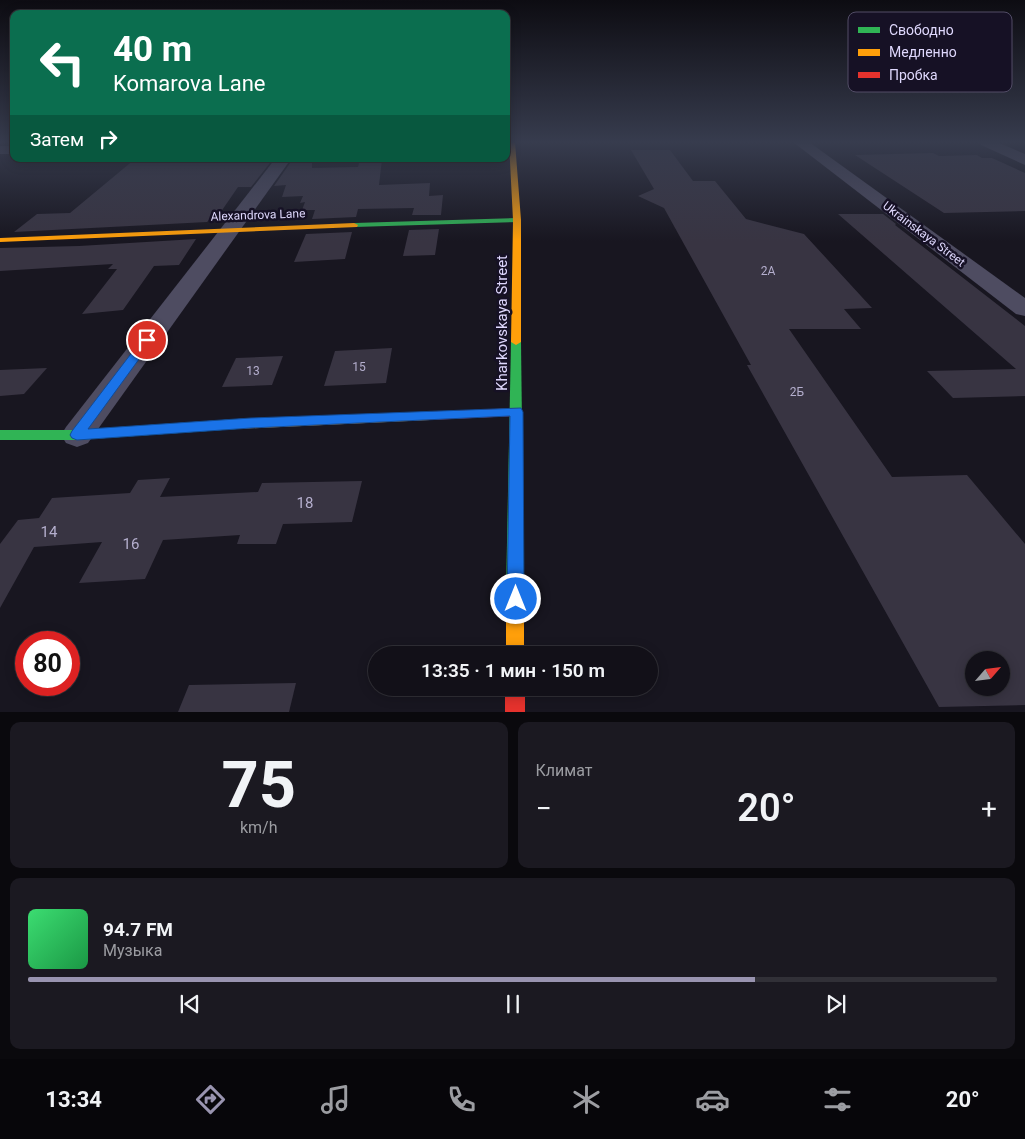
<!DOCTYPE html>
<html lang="ru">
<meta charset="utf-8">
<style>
body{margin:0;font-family:Roboto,sans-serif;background:#1b1921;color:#f1f3f6;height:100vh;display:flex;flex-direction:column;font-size:19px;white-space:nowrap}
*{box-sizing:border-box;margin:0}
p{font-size:16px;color:#9c9da2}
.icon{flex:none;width:28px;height:28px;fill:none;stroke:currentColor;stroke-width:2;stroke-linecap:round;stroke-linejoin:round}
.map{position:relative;height:712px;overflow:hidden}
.panel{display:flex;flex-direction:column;gap:10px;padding:10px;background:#0a090d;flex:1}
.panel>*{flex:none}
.banner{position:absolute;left:10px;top:10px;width:500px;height:152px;border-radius:10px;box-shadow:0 2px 12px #0003,0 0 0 1px #313037;background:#0b6e4f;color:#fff;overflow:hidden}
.needle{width:32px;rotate:62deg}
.tools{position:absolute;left:965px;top:651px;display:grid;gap:10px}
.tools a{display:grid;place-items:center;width:45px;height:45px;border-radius:50%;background:#121018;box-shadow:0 2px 12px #0003,0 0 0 1px #313037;font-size:25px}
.speed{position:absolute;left:15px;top:631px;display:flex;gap:10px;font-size:25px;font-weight:700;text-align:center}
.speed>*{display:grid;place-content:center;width:65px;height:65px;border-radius:50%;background:#121018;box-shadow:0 2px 12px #0003,0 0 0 1px #313037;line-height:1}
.speed .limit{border:8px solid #d22;background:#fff;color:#111}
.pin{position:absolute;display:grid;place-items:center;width:42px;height:42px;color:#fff;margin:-21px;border:2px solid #fff;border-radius:50%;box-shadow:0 1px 5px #0007}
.me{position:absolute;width:55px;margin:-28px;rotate:0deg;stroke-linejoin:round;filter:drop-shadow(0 0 4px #0008)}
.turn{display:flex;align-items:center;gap:18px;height:105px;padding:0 20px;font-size:22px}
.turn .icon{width:65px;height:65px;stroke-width:2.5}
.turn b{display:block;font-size:35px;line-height:42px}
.then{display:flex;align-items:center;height:48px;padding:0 20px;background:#0003;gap:10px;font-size:19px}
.big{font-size:38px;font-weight:600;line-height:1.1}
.panel .widget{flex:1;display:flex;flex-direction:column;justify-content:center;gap:8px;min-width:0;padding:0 18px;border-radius:10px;background:#1b1921}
.panel .dial{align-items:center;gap:0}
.dial b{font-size:65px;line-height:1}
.song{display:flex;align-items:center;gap:15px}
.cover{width:60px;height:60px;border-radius:8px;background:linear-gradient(135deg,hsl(140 70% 55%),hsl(140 70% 35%))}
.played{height:5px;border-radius:2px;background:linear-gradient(90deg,#9994b0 75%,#313037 75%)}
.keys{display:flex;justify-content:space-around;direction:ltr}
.heat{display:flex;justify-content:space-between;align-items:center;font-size:28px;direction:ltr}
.panel .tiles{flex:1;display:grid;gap:10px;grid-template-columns:1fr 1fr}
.widget:last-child{grid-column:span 2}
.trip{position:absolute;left:368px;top:646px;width:290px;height:50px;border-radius:25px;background:#121018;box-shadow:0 2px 12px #0003,0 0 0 1px #313037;font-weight:600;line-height:50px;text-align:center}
.menu{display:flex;height:80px;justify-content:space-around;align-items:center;background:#07060a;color:#9c9da2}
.menu .icon{width:35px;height:35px}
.menu .selected{color:#9994b0}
.menu b{font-size:22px;color:#f1f3f6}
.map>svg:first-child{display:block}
.building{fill:#383442;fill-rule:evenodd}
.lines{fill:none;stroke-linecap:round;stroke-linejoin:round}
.street{fill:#4e4c61;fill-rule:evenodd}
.fast{fill:#30b455;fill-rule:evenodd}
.slow{fill:#ff9f0a;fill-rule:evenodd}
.jam{fill:#e5322d;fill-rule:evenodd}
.route{fill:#1a73e8;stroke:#114b97}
.labels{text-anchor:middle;stroke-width:5;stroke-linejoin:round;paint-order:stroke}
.far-street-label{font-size:12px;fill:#dfd8fd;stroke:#161125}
.number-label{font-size:12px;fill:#b5afce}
.street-label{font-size:15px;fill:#dfd8fd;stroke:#161125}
.near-number-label{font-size:15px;fill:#b5afce}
.key{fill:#161125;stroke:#524d66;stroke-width:1}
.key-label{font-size:14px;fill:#dfd8fd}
</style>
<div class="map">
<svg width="1025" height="712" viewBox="0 0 1025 712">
<rect width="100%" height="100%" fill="#181620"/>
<!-- building -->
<g class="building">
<path d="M631,150H670L693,181H715L746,219L804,234L872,308L844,309L861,329H789L892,477L967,475L1025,544V705L939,707L747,365H751L664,208L638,196L654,189ZM974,660H1001V688H974Z"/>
<polygon points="933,153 939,156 977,155 982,158 992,158 1025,173 1025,211 944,213 855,155"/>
<polygon points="135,159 273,159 251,187 238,187 216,219 209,220 207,222 14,232 37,214 70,213"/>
<polygon points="293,159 312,159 312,168 358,167 360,159 382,159 379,185 430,183 429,196 443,195 441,215 412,215 414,208 358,209 356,217 312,219 315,210 302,210 305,202 300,203 303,196 282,197 286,185 274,186"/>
<polygon points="838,214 883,214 896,224 895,225 1025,326 1025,396 953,398 927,371 1016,369"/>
<polygon points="439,229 435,255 403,256 409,230"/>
<polygon points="352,232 345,259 294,262 306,234"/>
<polygon points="196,239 179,265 154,266 123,310 82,314 117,269 108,269 113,264 0,271 0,248 79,246"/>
<polygon points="392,348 386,383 324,386 335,351"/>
<polygon points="283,356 272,385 222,387 236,358"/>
<polygon points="47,368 24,394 0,396 0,370"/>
<polygon points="170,478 160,497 258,492 262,483 362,481 352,522 283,524 276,544 237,544 240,535 163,540 145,579 79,583 102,542 34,547 0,608 0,544 18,520 39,518 52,498 130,493 138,480"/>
<polygon points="296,683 289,712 178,712 189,685"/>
</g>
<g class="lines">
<!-- street -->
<g class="street">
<polygon points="793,142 809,142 1025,298 1025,316 1016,314"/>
<polygon points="979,142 997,142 1025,154 1025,165 981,145"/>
<rect x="0" y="146" width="14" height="8"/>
<polygon points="275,159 291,159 88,443 77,447 66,443 61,435 66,427"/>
</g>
<!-- fast -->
<g class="fast">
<polygon points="517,218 520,218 520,222 354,227 350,225 354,223"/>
<polygon points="516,339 521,342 524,592 521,598 515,600 509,598 506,592 511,342"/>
<polygon points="237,419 242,421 244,424 242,427 237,429 77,440 0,440 0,430 77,430"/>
</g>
<!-- slow -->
<g class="slow">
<polygon points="509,142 515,142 521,220 521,342 516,345 511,342 513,220"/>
<polygon points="354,223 358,225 357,227 0,242 0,238"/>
<polygon points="430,412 435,413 436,416 435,419 430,420 237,429 232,427 230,424 232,421 237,419"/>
<polygon points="515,584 521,586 524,592 524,655 506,655 506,592 509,586"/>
</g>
<!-- jam -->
<g class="jam">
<polygon points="516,408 520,409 522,412 520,415 516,416 430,420 425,419 424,416 425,413 430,412"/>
<rect x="505" y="688" width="20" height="24"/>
</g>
</g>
<!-- sky -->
<linearGradient id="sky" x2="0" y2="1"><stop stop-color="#0d0c12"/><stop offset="0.59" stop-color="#373c4e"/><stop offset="1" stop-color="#373c4e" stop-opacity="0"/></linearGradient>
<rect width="1025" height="241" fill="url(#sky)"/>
<!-- route -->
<polygon class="route" points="147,337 153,340 88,429 251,418 521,408 523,412 524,599 522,605 516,607 509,605 507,599 510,416 251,428 77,440 72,438 70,435 72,431 143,338"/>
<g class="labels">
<!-- far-street labels -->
<g class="far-street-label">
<text transform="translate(258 215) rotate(-2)" y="4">Alexandrova Lane</text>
<text transform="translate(924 234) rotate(37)" y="4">Ukrainskaya Street</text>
</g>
<!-- number labels -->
<g class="number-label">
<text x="768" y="275">2А</text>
<text x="359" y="371">15</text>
<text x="253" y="375">13</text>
<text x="797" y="396">2Б</text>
</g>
<!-- street labels -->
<g class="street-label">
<text transform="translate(502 323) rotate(-90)" y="5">Kharkovskaya Street</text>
</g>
<!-- near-number labels -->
<g class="near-number-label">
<text x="305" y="508">18</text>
<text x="49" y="537">14</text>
<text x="131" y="549">16</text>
</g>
</g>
<!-- legend -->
<rect x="848" y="12" width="164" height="80" rx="8" class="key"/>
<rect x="858" y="27" width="22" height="6" fill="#30b455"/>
<rect x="858" y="49" width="22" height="7" fill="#ff9f0a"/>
<rect x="858" y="72" width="22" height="6" fill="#e5322d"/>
<g class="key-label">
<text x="889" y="35">Свободно</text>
<text x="889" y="57">Медленно</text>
<text x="889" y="80">Пробка</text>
</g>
</svg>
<div class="tools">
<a><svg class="needle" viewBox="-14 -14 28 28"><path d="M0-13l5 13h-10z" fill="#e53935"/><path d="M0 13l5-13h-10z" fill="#9c9da2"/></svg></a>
</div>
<div class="speed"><div class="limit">80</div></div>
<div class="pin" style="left:147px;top:340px;background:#d93025"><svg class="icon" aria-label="arrive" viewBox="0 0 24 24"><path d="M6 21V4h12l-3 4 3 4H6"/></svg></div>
<svg class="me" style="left:516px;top:599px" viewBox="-20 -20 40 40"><circle r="17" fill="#1a73e8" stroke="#fff" stroke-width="3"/><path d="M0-11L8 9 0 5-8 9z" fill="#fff"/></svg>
<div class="trip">13:35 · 1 мин · 150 m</div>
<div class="banner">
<div class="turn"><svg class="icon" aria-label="left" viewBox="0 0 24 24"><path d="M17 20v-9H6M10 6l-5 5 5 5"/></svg><div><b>40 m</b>Komarova Lane</div></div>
<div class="then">Затем<svg class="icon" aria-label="right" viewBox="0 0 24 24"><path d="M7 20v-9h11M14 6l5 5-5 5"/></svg></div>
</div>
</div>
<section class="panel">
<div class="tiles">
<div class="widget dial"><b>75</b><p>km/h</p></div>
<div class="widget"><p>Климат</p>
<div class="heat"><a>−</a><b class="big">20°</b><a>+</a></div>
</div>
<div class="widget">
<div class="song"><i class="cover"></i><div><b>94.7 FM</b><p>Музыка</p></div></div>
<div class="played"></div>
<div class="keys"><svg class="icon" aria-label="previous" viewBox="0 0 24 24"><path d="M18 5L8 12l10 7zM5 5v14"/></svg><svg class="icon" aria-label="pause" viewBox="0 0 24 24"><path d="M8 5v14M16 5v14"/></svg><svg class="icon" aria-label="next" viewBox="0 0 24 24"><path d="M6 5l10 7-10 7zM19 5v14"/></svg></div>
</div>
</div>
</section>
<nav class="menu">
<b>13:34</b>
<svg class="icon selected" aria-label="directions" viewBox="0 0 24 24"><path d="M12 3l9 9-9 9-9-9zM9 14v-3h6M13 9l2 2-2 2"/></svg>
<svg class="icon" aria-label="music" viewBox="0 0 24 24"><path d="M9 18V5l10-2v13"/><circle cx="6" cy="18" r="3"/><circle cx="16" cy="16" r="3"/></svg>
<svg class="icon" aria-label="phone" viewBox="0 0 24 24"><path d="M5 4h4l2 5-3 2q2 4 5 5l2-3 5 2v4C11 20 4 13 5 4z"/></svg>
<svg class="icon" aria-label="climate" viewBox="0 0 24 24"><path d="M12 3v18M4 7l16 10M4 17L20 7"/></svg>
<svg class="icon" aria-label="car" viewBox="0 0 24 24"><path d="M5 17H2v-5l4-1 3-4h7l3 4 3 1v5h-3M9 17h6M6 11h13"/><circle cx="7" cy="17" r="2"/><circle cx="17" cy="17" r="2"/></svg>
<svg class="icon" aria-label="filters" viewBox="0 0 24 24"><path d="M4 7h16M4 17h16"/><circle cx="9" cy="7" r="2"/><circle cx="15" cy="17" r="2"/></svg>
<b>20°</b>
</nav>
